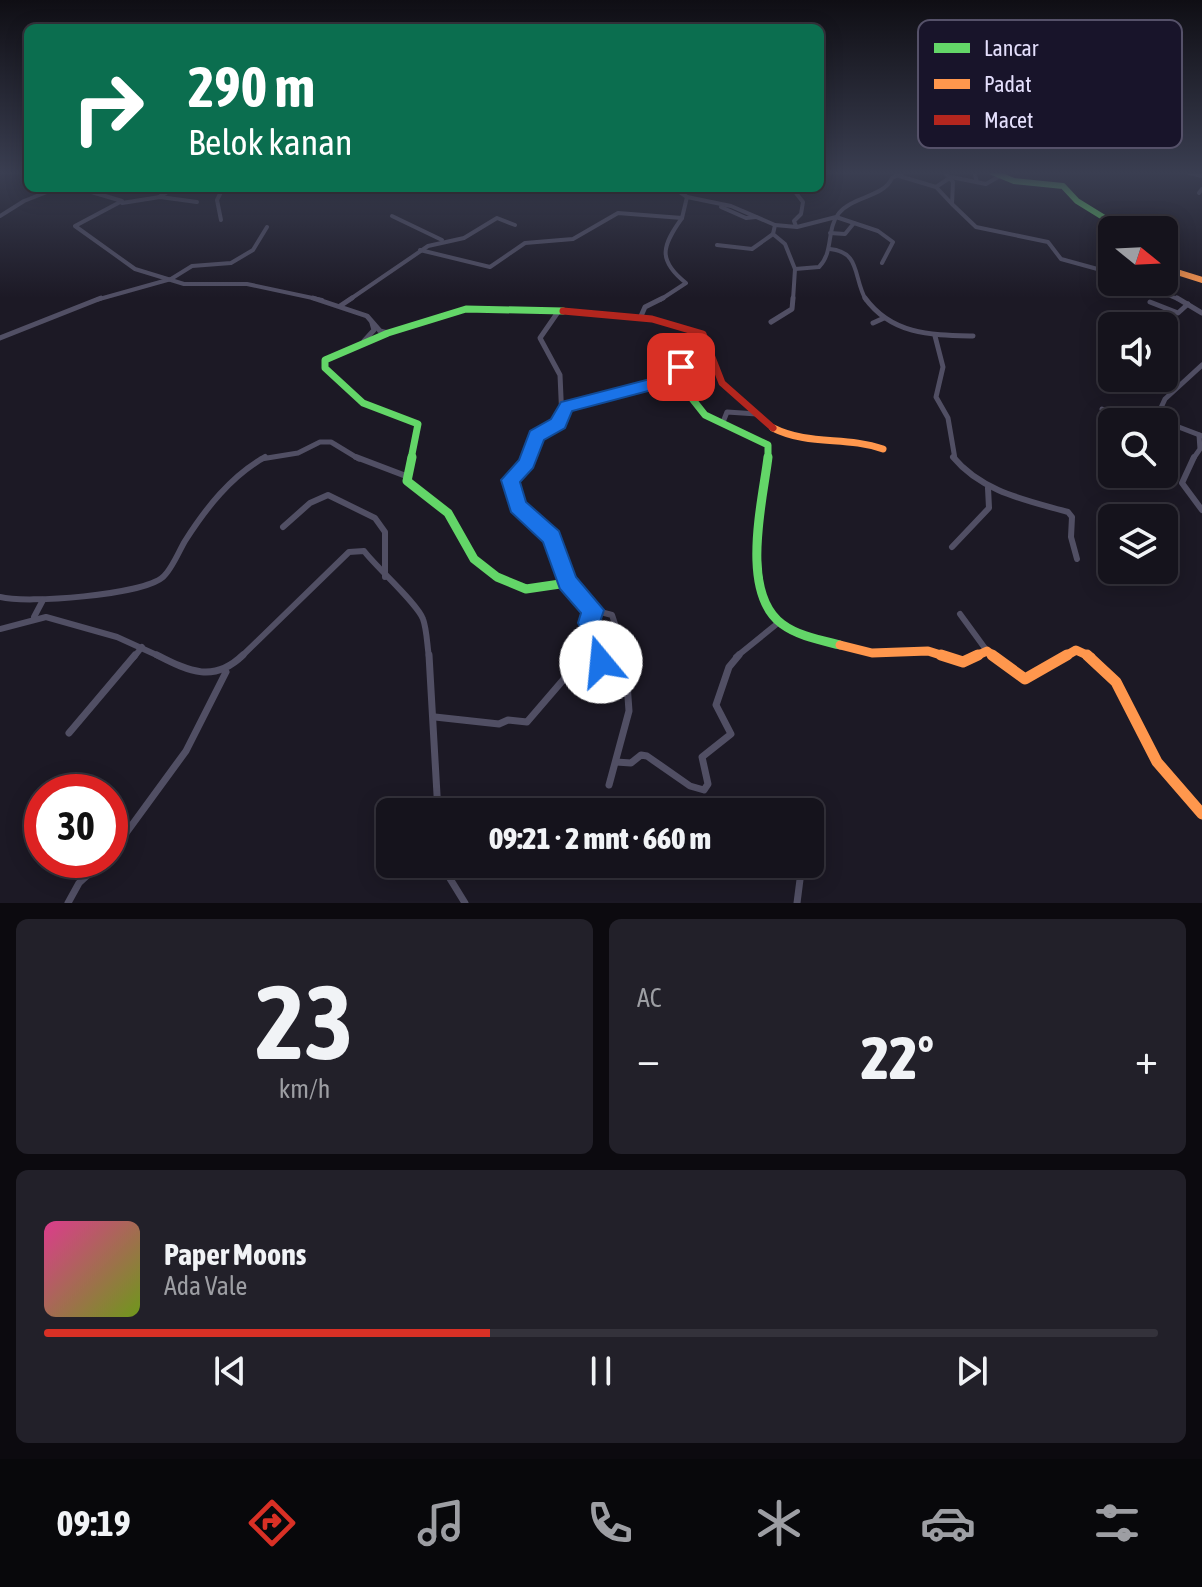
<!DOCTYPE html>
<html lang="id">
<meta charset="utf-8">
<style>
body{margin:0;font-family:"Asap Condensed",sans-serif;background:#222029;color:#f1f3f6;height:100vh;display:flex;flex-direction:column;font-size:30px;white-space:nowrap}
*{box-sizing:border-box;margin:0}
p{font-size:26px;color:#9d9ea3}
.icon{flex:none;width:44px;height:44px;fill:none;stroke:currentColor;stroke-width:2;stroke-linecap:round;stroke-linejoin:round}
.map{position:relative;height:903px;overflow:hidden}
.details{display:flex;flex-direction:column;gap:16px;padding:16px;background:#0c0a0f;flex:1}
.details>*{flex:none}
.hud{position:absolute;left:24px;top:24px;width:800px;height:168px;border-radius:12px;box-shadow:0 4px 20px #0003,0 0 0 2px #34323b;background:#0b6e4f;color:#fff;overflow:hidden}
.needle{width:52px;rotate:108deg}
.buttons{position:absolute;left:1098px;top:216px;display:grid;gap:16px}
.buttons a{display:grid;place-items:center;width:80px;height:80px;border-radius:12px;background:#15131c;box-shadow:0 4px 20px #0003,0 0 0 2px #34323b;font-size:40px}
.speed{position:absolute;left:24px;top:774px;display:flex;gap:16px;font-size:40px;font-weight:700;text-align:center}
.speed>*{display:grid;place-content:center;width:104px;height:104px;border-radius:50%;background:#15131c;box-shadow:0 4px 20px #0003,0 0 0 2px #34323b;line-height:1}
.speed .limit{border:12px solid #d22;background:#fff;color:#111}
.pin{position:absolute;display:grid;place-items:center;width:68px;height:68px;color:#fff;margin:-34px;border-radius:16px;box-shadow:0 4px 12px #0006}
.me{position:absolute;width:88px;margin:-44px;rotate:343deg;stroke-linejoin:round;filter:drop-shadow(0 0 6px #0008)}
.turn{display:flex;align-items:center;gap:28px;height:168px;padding:0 32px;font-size:36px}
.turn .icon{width:104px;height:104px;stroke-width:2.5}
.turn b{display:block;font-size:56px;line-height:68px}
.big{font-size:60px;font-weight:800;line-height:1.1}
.details .card{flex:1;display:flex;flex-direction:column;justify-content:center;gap:12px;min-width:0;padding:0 28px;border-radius:12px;background:#222029}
.details .dial{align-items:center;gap:0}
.dial b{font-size:104px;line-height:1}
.song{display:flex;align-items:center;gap:24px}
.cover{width:96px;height:96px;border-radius:12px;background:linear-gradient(135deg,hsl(330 70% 55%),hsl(80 70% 35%))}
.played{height:8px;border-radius:4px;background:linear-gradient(90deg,#d93025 40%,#34323b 40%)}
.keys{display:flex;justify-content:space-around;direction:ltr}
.heat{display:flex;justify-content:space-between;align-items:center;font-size:44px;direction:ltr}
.details .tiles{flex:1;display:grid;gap:16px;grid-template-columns:1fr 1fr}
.card:last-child{grid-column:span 2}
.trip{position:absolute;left:376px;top:798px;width:448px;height:80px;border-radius:12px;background:#15131c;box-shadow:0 4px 20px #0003,0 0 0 2px #34323b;font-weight:800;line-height:80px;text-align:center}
.menu{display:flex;height:128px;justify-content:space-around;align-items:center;background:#08080b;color:#9d9ea3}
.menu .icon{width:56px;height:56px}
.menu .current{color:#d93025}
.menu b{font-size:36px;color:#f1f3f6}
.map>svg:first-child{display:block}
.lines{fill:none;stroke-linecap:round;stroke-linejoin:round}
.street-far3{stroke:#514f64;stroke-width:4}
.street-far2{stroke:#514f64;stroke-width:5}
.street-far1{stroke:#514f64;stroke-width:6}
.street{stroke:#514f64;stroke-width:7}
.fast-far2{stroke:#63d668;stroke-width:6}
.fast-far1{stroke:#63d668;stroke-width:7}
.fast{stroke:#63d668;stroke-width:9}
.slow-far3{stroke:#ff974d;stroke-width:6}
.slow-far2{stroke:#ff974d;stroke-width:7}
.slow-far1{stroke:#ff974d;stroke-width:9}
.slow{stroke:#ff974d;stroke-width:11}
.jam{stroke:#b3261e;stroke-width:7}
.route{fill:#1a73e8;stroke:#114b97;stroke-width:2}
.key{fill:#18142a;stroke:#555169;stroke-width:2}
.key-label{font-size:22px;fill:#e4dffc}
</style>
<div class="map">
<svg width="1202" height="903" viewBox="0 0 1202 903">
<rect width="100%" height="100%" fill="#1c1925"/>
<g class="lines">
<!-- street-far3 -->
<g class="street-far3">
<polyline points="944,172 953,182 952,204 976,227 1048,242 1061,259 1112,273"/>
<polyline points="974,172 977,182"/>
<polyline points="1186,172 1202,176"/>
<polyline points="896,175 936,187"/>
<polyline points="78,188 122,201 75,226 135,269 184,284 247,284 322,300"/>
<polyline points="674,188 687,197 731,206 775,225 797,227 836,217 878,231 893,242 882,263"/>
<polyline points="792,188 803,202 801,214 794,221 796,226"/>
<polyline points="1199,193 1202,189"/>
<polyline points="159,197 174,188"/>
<polyline points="122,203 160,197 197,202"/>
<polyline points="951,203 936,187 951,177 986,184 998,177"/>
<polyline points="721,207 746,218 756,217"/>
<polyline points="0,216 24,201 57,188"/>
<polyline points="392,216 442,240"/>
<polyline points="221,220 217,200 223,188"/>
<path d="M775,225L773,234L785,244L795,269L819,267C834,252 826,229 839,213C853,196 884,197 892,178L905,172"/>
<polyline points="830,233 845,234 854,223"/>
<polyline points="717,245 752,249 773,234"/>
<polyline points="1164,246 1174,242"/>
<path d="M830,249C861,252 853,278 866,300"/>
<polyline points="420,250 490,267 525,243 573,239 618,213 682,218 687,197"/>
<polyline points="1137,282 1180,300"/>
<polyline points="96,300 171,279 192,266 231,263 253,250 267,227"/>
<polyline points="349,300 428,246 464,238 497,218 515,225"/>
<path d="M660,300L686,283C657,260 662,246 682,218"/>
<polyline points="793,300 795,269"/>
</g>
<!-- street-far2 -->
<g class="street-far2">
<polyline points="313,298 367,316 380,331 388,333"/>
<path d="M865,298C892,335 931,335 973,336"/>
<polyline points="1177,298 1202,313"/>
<polyline points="1150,302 1178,313 1188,304"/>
<polyline points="340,306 352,298"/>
<polyline points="641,316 645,307 663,298"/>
<polyline points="771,322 792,309 793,298"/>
<polyline points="873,323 884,318"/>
<polyline points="935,336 943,367 936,397 948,418 955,459"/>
<polyline points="0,338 101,298"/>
<polyline points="364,341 374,330 372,323"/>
<polyline points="1202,365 1165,399 1159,412 1163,421 1202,436"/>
<polyline points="1102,409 1138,421 1159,418"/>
<polyline points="561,411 584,400 671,379"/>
<polyline points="723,422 727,412 757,414"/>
<polyline points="261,459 298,453 320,442 331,442 359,459"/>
<polyline points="528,459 536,436 562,420 560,375 540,338 558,312"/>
<polyline points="1193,459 1200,449 1199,435"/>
</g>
<!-- street-far1 -->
<g class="street-far1">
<polyline points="356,457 406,476"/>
<polyline points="529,457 509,484 522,512 552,537 567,583 593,610 612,615 626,657"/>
<path d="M953,457C982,492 1026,500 1068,512L1072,517L1071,537L1077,559"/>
<polyline points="1194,457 1182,483 1202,510"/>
<polyline points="283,527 310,503 328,495 375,518 385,532 385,577"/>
<polyline points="952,547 989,508 988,488"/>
<path d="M0,597C26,604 143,595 163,577C172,569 179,551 185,541C206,508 231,476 265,457"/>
<polyline points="593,610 589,623 602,649 600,657"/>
<polyline points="960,614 987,651"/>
<polyline points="34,617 43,600"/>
<polyline points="0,629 46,617 117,637 161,657"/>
<polyline points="134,657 142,647"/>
<path d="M241,657L349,552L364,551C377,568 418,604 423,619C427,630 427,645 429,657"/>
<polyline points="736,657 778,623"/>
</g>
<!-- street -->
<g class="street">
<path d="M157,655C190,672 214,683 243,655"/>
<polyline points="429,655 438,812"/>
<polyline points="435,717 499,724 508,720 527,722 576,665 598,666 601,655"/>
<polyline points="69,733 135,655"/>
<polyline points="616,762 631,763 641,755 647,756 690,786 704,790 708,784 702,757 731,734 716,705 729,667 739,655"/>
<polyline points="609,785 629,711 625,655"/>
<polyline points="810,844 813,835"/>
<polyline points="110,855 186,751 226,672"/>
<polyline points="441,864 465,903"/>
<polyline points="68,903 79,883 104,860"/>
<polyline points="797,903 802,864"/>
</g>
<!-- fast-far2 -->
<polyline class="fast-far2" points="992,172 1014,181 1063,186 1077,201 1124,230"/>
<!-- fast-far1 -->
<g class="fast-far1">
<polyline points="709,357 675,368 671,379 682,386 705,415 768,445 768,459"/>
<polyline points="411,459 418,424 363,403 325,368 325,360 388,333 466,309 563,311"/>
</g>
<!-- fast -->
<g class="fast">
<polyline points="412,457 407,481 448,513 474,559 497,577 526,589 567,583"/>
<path d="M768,457C763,500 739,592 782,624C798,636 820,640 840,645"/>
</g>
<!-- slow-far3 -->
<polyline class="slow-far3" points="1164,268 1202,280"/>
<!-- slow-far2 -->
<path class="slow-far2" d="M773,428C809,446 846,436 883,449"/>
<!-- slow-far1 -->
<g class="slow-far1">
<polyline points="840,645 872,653 928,651 947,657"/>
<polyline points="974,657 987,651 995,657"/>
<polyline points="1064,657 1076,650 1091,657"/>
</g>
<!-- slow -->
<g class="slow">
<polyline points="941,655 963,662 978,655"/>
<polyline points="992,655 1025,679 1067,655"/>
<polyline points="1087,655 1116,682 1157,762 1202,814"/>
</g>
<!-- jam -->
<polyline class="jam" points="563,311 652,319 703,334 722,383 773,428"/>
</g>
<!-- sky -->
<linearGradient id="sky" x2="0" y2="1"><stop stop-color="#0f0e14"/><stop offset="0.58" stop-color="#3a3e51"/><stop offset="1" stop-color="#3a3e51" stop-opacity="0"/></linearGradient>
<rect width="1202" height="298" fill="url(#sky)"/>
<!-- route -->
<path class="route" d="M681,361L690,367L679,374L675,384L572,411L565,428L544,440L533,468L520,482L526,502L559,531L576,577L604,610L600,622C609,638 616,652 609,670L601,674L592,670L589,645L578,623L581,613L560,589L543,542L511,512L501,480L519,460L530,431L551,419L561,402L662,376L666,367Z"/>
<!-- legend -->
<rect x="918" y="20" width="264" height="128" rx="12" class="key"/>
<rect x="934" y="43" width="36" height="10" fill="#63d668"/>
<rect x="934" y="79" width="36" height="10" fill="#ff974d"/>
<rect x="934" y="115" width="36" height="10" fill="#b3261e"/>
<g class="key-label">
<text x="984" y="56">Lancar</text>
<text x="984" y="92">Padat</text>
<text x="984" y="128">Macet</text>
</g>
</svg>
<div class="buttons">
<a><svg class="needle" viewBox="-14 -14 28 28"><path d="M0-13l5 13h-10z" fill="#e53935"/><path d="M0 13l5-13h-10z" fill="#9d9ea3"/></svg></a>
<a><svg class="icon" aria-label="sound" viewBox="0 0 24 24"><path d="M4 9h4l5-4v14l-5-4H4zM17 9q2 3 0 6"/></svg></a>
<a><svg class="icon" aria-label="search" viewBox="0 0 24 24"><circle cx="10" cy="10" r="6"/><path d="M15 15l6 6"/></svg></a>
<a><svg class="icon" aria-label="layers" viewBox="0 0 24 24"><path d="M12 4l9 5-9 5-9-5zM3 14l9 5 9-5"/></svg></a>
</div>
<div class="speed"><div class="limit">30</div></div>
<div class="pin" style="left:681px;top:367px;background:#d93025"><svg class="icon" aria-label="arrive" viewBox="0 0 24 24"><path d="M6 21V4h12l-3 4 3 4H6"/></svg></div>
<svg class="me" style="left:601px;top:662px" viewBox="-20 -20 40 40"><circle r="19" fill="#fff"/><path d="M0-13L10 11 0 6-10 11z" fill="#1a73e8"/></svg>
<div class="trip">09:21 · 2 mnt · 660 m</div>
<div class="hud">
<div class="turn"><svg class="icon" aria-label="right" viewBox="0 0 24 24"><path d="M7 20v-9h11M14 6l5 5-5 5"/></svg><div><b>290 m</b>Belok kanan</div></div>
</div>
</div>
<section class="details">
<div class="tiles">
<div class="card dial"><b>23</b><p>km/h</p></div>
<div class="card"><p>AC</p>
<div class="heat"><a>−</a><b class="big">22°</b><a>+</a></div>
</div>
<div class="card">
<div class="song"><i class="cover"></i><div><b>Paper Moons</b><p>Ada Vale</p></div></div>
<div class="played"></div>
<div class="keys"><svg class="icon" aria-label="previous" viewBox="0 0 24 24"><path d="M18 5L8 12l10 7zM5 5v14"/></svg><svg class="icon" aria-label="pause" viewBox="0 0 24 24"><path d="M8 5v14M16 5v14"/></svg><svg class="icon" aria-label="next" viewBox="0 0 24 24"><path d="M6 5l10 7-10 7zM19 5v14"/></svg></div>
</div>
</div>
</section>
<nav class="menu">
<b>09:19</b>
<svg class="icon current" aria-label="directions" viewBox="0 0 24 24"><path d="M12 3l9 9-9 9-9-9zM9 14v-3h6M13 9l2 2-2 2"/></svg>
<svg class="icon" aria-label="music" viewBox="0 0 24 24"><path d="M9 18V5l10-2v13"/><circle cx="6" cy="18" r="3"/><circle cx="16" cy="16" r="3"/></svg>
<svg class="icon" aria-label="phone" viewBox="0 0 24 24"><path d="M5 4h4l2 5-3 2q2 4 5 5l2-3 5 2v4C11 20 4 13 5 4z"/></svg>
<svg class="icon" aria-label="climate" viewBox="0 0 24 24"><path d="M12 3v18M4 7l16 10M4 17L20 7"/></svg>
<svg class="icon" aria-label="car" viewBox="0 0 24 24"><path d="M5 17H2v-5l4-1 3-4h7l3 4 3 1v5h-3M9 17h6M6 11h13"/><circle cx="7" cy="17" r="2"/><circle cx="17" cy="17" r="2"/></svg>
<svg class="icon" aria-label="filters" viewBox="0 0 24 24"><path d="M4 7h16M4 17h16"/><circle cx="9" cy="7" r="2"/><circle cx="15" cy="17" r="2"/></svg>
</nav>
